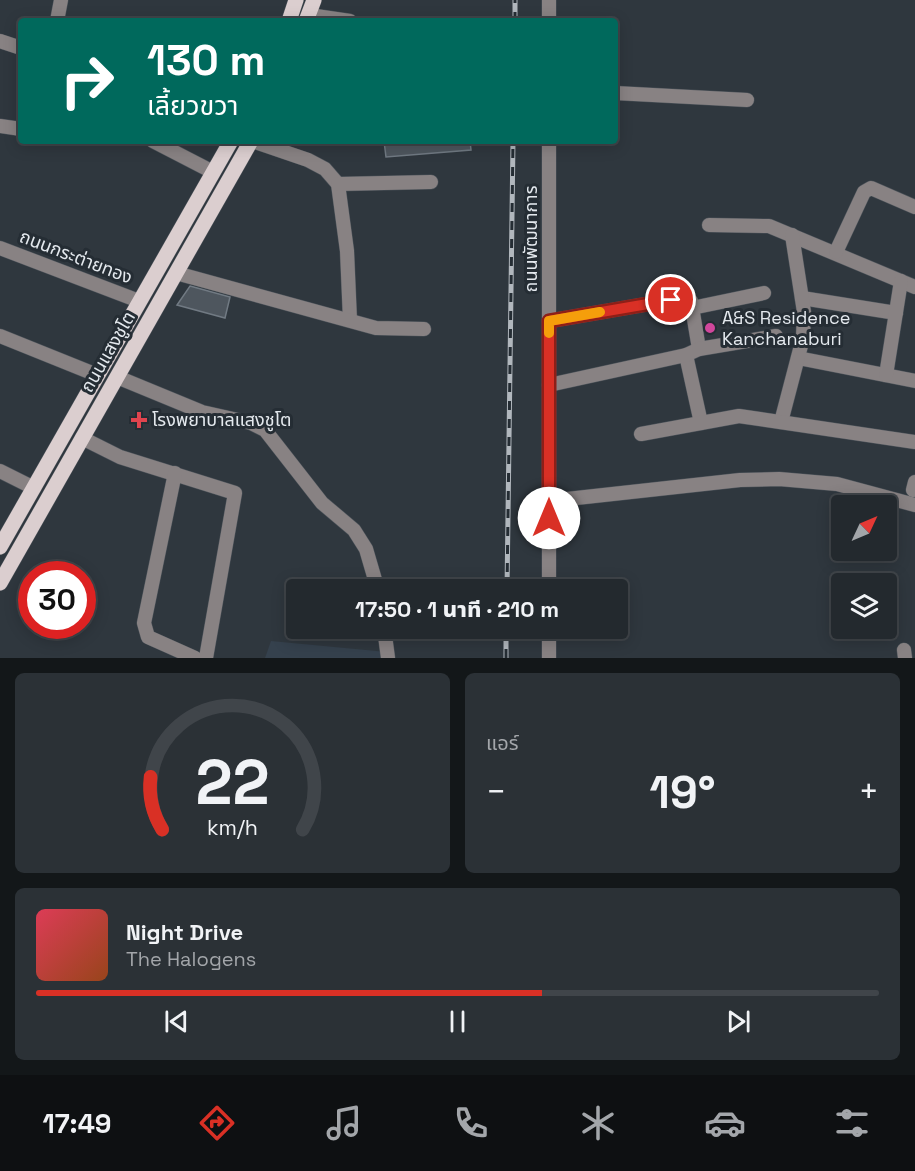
<!DOCTYPE html>
<html lang="th">
<meta charset="utf-8">
<style>
body{margin:0;font-family:"Space Grotesk","Noto Sans Thai",sans-serif;background:#2b3136;color:#f1f3f6;height:100vh;display:flex;flex-direction:column;font-size:22px;white-space:nowrap}
*{box-sizing:border-box;margin:0}
p{font-size:20px;color:#a3a6aa}
.icon{flex:none;width:33px;height:33px;fill:none;stroke:currentColor;stroke-width:2;stroke-linecap:round;stroke-linejoin:round}
.map{position:relative;height:658px;overflow:hidden}
.side{display:flex;flex-direction:column;gap:15px;padding:15px;background:#131719;flex:1}
.side>*{flex:none}
.guide{position:absolute;left:18px;top:18px;width:600px;height:126px;border-radius:6px;box-shadow:0 3px 15px #0003,0 0 0 2px #40454a;background:#00695c;color:#fff;overflow:hidden}
.needle{width:39px;rotate:46deg}
.tools{position:absolute;left:831px;top:495px;display:grid;gap:12px}
.tools a{display:grid;place-items:center;width:66px;height:66px;border-radius:6px;background:#23292e;box-shadow:0 3px 15px #0003,0 0 0 2px #40454a;font-size:30px}
.speed{position:absolute;left:18px;top:561px;display:flex;gap:12px;font-size:30px;font-weight:700;text-align:center}
.speed>*{display:grid;place-content:center;width:78px;height:78px;border-radius:50%;background:#23292e;box-shadow:0 3px 15px #0003,0 0 0 2px #40454a;line-height:1}
.speed .limit{border:9px solid #d22;background:#fff;color:#111}
.pin{position:absolute;display:grid;place-items:center;width:51px;height:51px;color:#fff;margin:-26px;border:3px solid #fff;border-radius:50%;box-shadow:0 2px 6px #0007}
.me{position:absolute;width:66px;margin:-33px;rotate:0deg;stroke-linejoin:round;filter:drop-shadow(0 0 4px #0008)}
.turn{display:flex;align-items:center;gap:21px;height:126px;padding:0 30px;font-size:27px}
.turn .icon{width:78px;height:78px;stroke-width:2.5}
.turn b{display:block;font-size:42px;line-height:51px}
.big{font-size:45px;font-weight:800;line-height:1.1}
.side .tile{flex:1;display:flex;flex-direction:column;justify-content:center;gap:9px;min-width:0;padding:0 21px;border-radius:9px;background:#2b3136}
.side .dial{align-items:center;gap:0}
.dial svg{height:156px;overflow:visible;fill:none;stroke:#40454a;stroke-width:7;stroke-linecap:round;text-anchor:middle}
.dial text{fill:#f1f3f6;stroke:none}
.song{display:flex;align-items:center;gap:18px}
.cover{width:72px;height:72px;border-radius:9px;background:linear-gradient(135deg,hsl(350 70% 55%),hsl(20 70% 35%))}
.played{height:6px;border-radius:3px;background:linear-gradient(90deg,#d93025 60%,#40454a 60%)}
.keys{display:flex;justify-content:space-around;direction:ltr}
.heat{display:flex;justify-content:space-between;align-items:center;font-size:33px;direction:ltr}
.side .tiles{flex:1;display:grid;gap:15px;grid-template-columns:1fr 1fr}
.tile:last-child{grid-column:span 2}
.trip{position:absolute;left:286px;top:579px;width:342px;height:60px;border-radius:6px;background:#23292e;box-shadow:0 3px 15px #0003,0 0 0 2px #40454a;font-weight:800;line-height:60px;text-align:center}
.tab-bar{display:flex;height:96px;justify-content:space-around;align-items:center;background:#0e1012;color:#a3a6aa}
.tab-bar .icon{width:42px;height:42px}
.tab-bar .current{color:#d93025}
.tab-bar b{font-size:27px;color:#f1f3f6}
.map>svg:first-child{display:block}
.built{fill:#35414d}
.building{fill:#4e565e;stroke:#717a83;stroke-width:1.5}
.lines{fill:none;stroke-linecap:round;stroke-linejoin:round}
.minor-casing{stroke:#4c535a;stroke-width:15}
.major-casing{stroke:#4c535a;stroke-width:16}
.minor{stroke:#888283;stroke-width:14}
.major{stroke:#dbcecf;stroke-width:15}
.rail-casing{stroke:#b1b7bd;stroke-width:5}
.rail{stroke:#252d34;stroke-width:3;stroke-dasharray:9;stroke-linecap:butt}
.route-casing{stroke:#8d1f18;stroke-width:15}
.route{stroke:#d93025;stroke-width:10}
.slow{stroke:#f59e0b;stroke-width:10}
.hotel-dot{fill:#d1479c;stroke:#252d34;stroke-width:2}
.health-dot{fill:#e0444e;stroke:#252d34;stroke-width:2}
.labels{text-anchor:middle;stroke-width:6;stroke-linejoin:round;paint-order:stroke}
.street-label{font-size:18px;fill:#e4e9ee;stroke:#252d34}
.poi-label{font-size:18px;fill:#e4e9ee;stroke:#252d34;text-anchor:start}
</style>
<div class="map">
<svg width="915" height="658" viewBox="0 0 915 658">
<rect width="100%" height="100%" fill="#2f373e"/>
<!-- built -->
<polygon class="built" points="271,641 387,652 388,658 265,658"/>
<!-- building -->
<g class="building">
<polygon points="384,141 470,141 471,150 386,157"/>
<polygon points="190,286 230,297 225,318 177,305"/>
</g>
<g class="lines">
<defs>
<g id="minor">
<polyline points="309,15 350,21"/>
<polyline points="57,21 61,0"/>
<polyline points="549,21 549,0"/>
<polyline points="0,41 21,48"/>
<polyline points="615,93 747,100"/>
<polyline points="0,126 21,129"/>
<polyline points="153,141 213,172"/>
<polyline points="252,141 308,160 325,169 338,184 347,251 350,320"/>
<polyline points="549,141 549,590"/>
<polyline points="338,184 431,182"/>
<polyline points="709,225 769,226 915,287"/>
<polyline points="0,248 139,301"/>
<polyline points="836,252 864,192 871,188 915,207"/>
<polyline points="176,273 376,328 424,329"/>
<polyline points="802,298 896,313"/>
<polyline points="691,301 699,349"/>
<polyline points="549,321 671,300 692,308 764,293"/>
<polyline points="0,336 97,375"/>
<polyline points="686,355 701,423"/>
<polyline points="798,358 915,381"/>
<polyline points="886,375 901,281"/>
<polyline points="117,377 202,412 251,423 265,430 322,503 354,530 366,549 378,590"/>
<polyline points="549,385 686,355 699,349 776,336"/>
<polyline points="781,422 803,338 804,312 792,235"/>
<polyline points="641,434 739,416 915,442"/>
<polyline points="82,438 120,457 235,493 206,658"/>
<polyline points="0,471 34,488"/>
<polyline points="175,473 144,623 148,637 195,658"/>
<polyline points="913,490 915,482"/>
<polyline points="549,501 740,480 779,479 837,484 915,505"/>
<polyline points="384,628 388,658"/>
<polyline points="549,628 549,658"/>
<polyline points="904,650 905,658"/>
</g>
<g id="major">
<polyline points="289,21 296,0"/>
<polyline points="306,21 314,0"/>
<polyline points="0,547 231,141"/>
<polyline points="0,583 251,141"/>
</g>
</defs>
<!-- minor casing -->
<use href="#minor" class="minor-casing"/>
<!-- major casing -->
<use href="#major" class="major-casing"/>
<!-- minor -->
<use href="#minor" class="minor"/>
<!-- major -->
<use href="#major" class="major"/>
<defs>
<g id="rail">
<polyline points="515,21 515,0"/>
<polyline points="507,590 513,141"/>
<polyline points="506,658 506,628"/>
</g>
</defs>
<!-- rail casing -->
<use href="#rail" class="rail-casing"/>
<!-- rail -->
<use href="#rail" class="rail"/>
</g>
<g class="lines">
<defs>
<polyline id="route" points="549,518 549,321 671,300"/>
</defs>
<!-- route casing -->
<use href="#route" class="route-casing"/>
<!-- route -->
<use href="#route" class="route"/>
<!-- slow -->
<polyline class="slow" points="549,333 549,321 600,312"/>
</g>
<!-- markers -->
<circle class="hotel-dot" cx="710" cy="328" r="6"/>
<path class="health-dot" d="M136 411h6v6h6v6h-6v6h-6v-6h-6v-6h6z"/>
<g class="labels">
<!-- street labels -->
<g class="street-label">
<text transform="translate(531 239) rotate(-90)" y="6">ถนนพัฒนาการ</text>
<text transform="translate(76 257) rotate(21)" y="6">ถนนกระต่ายทอง</text>
<text transform="translate(108 352) rotate(-60)" y="6">ถนนแสงชูโต</text>
</g>
<!-- poi labels -->
<g class="poi-label">
<text x="722" y="324">A&amp;S Residence<tspan x="722" dy="21">Kanchanaburi</tspan></text>
<text x="152" y="426">โรงพยาบาลแสงชูโต</text>
</g>
</g>
</svg>
<div class="tools">
<a><svg class="needle" viewBox="-14 -14 28 28"><path d="M0-13l5 13h-10z" fill="#e53935"/><path d="M0 13l5-13h-10z" fill="#a3a6aa"/></svg></a>
<a><svg class="icon" aria-label="layers" viewBox="0 0 24 24"><path d="M12 4l9 5-9 5-9-5zM3 14l9 5 9-5"/></svg></a>
</div>
<div class="speed"><div class="limit">30</div></div>
<div class="pin" style="left:671px;top:300px;background:#d93025"><svg class="icon" aria-label="arrive" viewBox="0 0 24 24"><path d="M6 21V4h12l-3 4 3 4H6"/></svg></div>
<svg class="me" style="left:549px;top:518px" viewBox="-20 -20 40 40"><circle r="19" fill="#fff"/><path d="M0-13L10 11 0 6-10 11z" fill="#d93025"/></svg>
<div class="trip">17:50 · 1 นาที · 210 m</div>
<div class="guide">
<div class="turn"><svg class="icon" aria-label="right" viewBox="0 0 24 24"><path d="M7 20v-9h11M14 6l5 5-5 5"/></svg><div><b>130 m</b>เลี้ยวขวา</div></div>
</div>
</div>
<section class="side">
<div class="tiles">
<div class="tile dial"><svg viewBox="0 0 100 80">
<path d="M14 69A42 42 0 1 1 86 69"/>
<path d="M14 69A42 42 0 0 1 8 42" stroke="#d93025"/>
<text x="50" y="56" font-size="32" font-weight="700">22</text>
<text x="50" y="72" font-size="11">km/h</text>
</svg></div>
<div class="tile"><p>แอร์</p>
<div class="heat"><a>−</a><b class="big">19°</b><a>+</a></div>
</div>
<div class="tile">
<div class="song"><i class="cover"></i><div><b>Night Drive</b><p>The Halogens</p></div></div>
<div class="played"></div>
<div class="keys"><svg class="icon" aria-label="previous" viewBox="0 0 24 24"><path d="M18 5L8 12l10 7zM5 5v14"/></svg><svg class="icon" aria-label="pause" viewBox="0 0 24 24"><path d="M8 5v14M16 5v14"/></svg><svg class="icon" aria-label="next" viewBox="0 0 24 24"><path d="M6 5l10 7-10 7zM19 5v14"/></svg></div>
</div>
</div>
</section>
<nav class="tab-bar">
<b>17:49</b>
<svg class="icon current" aria-label="directions" viewBox="0 0 24 24"><path d="M12 3l9 9-9 9-9-9zM9 14v-3h6M13 9l2 2-2 2"/></svg>
<svg class="icon" aria-label="music" viewBox="0 0 24 24"><path d="M9 18V5l10-2v13"/><circle cx="6" cy="18" r="3"/><circle cx="16" cy="16" r="3"/></svg>
<svg class="icon" aria-label="phone" viewBox="0 0 24 24"><path d="M5 4h4l2 5-3 2q2 4 5 5l2-3 5 2v4C11 20 4 13 5 4z"/></svg>
<svg class="icon" aria-label="climate" viewBox="0 0 24 24"><path d="M12 3v18M4 7l16 10M4 17L20 7"/></svg>
<svg class="icon" aria-label="car" viewBox="0 0 24 24"><path d="M5 17H2v-5l4-1 3-4h7l3 4 3 1v5h-3M9 17h6M6 11h13"/><circle cx="7" cy="17" r="2"/><circle cx="17" cy="17" r="2"/></svg>
<svg class="icon" aria-label="filters" viewBox="0 0 24 24"><path d="M4 7h16M4 17h16"/><circle cx="9" cy="7" r="2"/><circle cx="15" cy="17" r="2"/></svg>
</nav>
